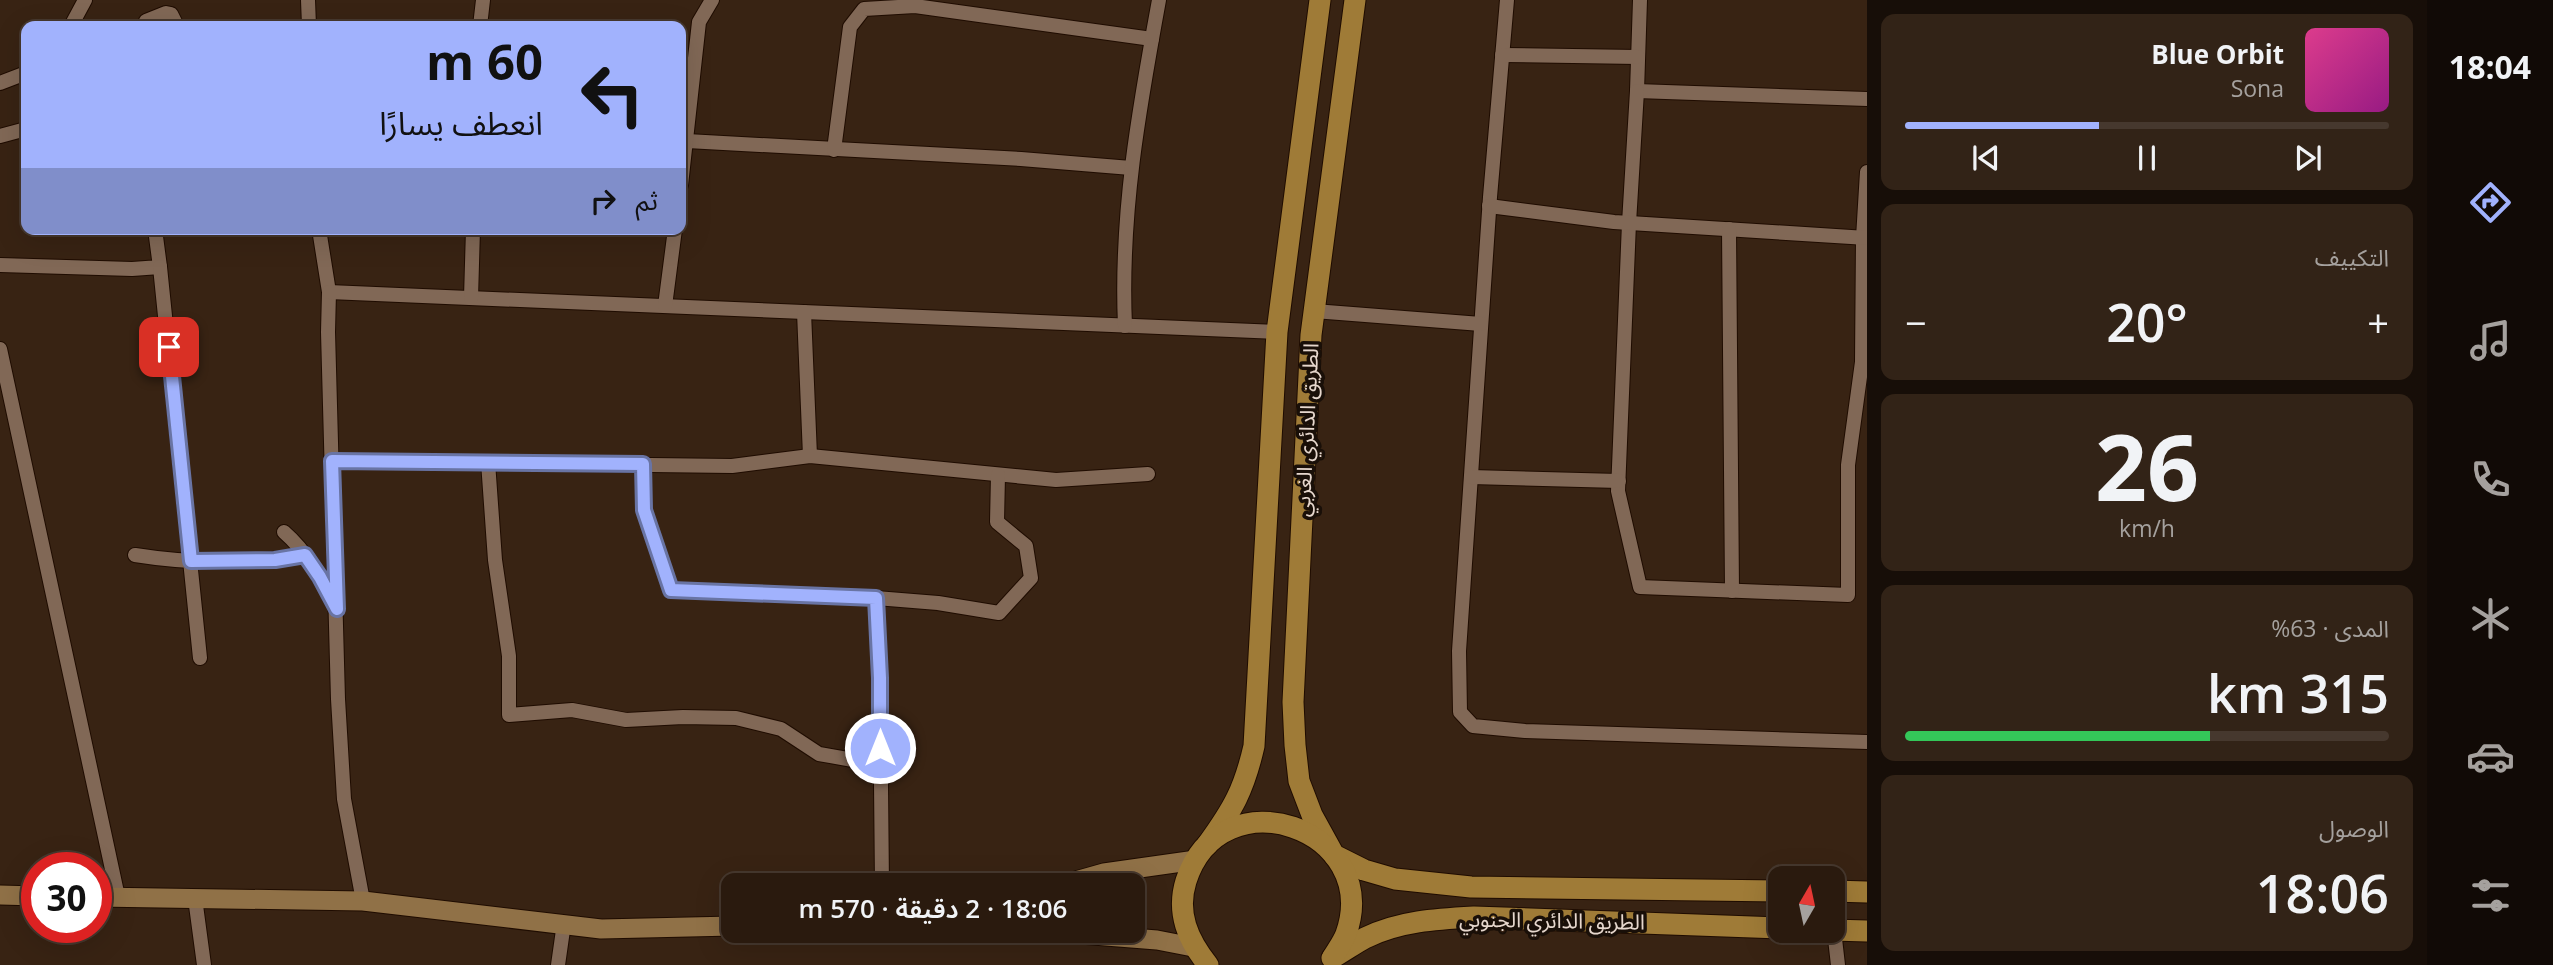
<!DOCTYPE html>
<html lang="ar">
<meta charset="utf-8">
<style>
body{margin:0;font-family:"Open Sans","Noto Sans Arabic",sans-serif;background:#322317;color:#f1f3f6;direction:rtl;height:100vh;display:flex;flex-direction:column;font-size:26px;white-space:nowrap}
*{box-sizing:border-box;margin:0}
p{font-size:23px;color:#a5a19e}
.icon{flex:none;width:38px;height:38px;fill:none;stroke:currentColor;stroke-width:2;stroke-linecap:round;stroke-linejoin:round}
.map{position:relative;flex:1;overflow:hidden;direction:ltr}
.sheet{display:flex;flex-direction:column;gap:14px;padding:14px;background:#170e08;width:560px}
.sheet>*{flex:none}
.guide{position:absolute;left:21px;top:21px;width:665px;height:214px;border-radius:14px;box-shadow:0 7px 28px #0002,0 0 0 2px #46382e;direction:rtl;background:#a1b2fd;color:#111;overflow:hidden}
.needle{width:46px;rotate:9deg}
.buttons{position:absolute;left:1768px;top:866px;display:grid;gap:14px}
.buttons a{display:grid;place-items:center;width:77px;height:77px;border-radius:14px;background:#2a1a0e;box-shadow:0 7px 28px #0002,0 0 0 2px #46382e;font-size:35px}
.speed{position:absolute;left:21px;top:852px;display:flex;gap:14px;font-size:35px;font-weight:700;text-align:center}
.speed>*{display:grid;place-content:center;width:91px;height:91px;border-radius:50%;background:#2a1a0e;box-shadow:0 7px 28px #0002,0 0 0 2px #46382e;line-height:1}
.speed .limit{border:10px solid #d22;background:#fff;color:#111}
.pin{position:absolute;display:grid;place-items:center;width:60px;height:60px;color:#fff;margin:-30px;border-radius:14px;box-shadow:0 4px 10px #0006}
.me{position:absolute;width:77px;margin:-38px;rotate:0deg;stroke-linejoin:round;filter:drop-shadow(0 0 5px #0008)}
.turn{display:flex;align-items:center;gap:24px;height:147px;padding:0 28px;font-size:32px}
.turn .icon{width:91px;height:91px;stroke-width:2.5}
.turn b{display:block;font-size:49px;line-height:60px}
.then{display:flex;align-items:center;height:66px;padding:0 28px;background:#0003;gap:14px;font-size:26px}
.big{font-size:52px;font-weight:600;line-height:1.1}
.sheet .tile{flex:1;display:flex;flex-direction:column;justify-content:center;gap:10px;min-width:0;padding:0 24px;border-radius:14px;background:#322317}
.sheet .dial{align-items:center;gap:0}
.dial b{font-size:91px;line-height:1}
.song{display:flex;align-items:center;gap:21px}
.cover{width:84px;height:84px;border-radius:10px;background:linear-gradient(135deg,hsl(330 70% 55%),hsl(310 70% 35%))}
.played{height:7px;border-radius:4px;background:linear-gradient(90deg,#a1b2fd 40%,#46382e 40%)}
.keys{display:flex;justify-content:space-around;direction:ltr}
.heat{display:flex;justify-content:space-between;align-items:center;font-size:38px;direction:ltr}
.charge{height:10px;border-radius:5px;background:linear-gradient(90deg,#34c759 63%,#46382e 0)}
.trip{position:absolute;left:721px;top:873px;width:424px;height:70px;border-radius:14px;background:#2a1a0e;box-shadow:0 7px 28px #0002,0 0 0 2px #46382e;font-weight:600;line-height:70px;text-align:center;direction:rtl}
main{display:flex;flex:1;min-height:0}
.tabs{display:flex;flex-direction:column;width:126px;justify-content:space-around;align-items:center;background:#110a06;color:#a5a19e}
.tabs .icon{width:49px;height:49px}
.tabs .on{color:#a1b2fd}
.tabs b{font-size:32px;color:#f1f3f6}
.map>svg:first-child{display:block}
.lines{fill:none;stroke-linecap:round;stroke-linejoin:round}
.street-casing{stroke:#1f0c01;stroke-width:16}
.secondary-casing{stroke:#1f0c01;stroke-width:21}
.primary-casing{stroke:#1f0c01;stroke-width:23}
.street{stroke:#816856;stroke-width:14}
.secondary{stroke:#907147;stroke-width:19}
.primary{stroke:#9f7b37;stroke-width:21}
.route-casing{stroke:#6974a4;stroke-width:18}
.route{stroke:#a1b2fd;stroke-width:12}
.labels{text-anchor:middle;stroke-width:7;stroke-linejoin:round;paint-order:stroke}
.street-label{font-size:21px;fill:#e6d7cd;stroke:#190f08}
</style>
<main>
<nav class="tabs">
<b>18:04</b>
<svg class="icon on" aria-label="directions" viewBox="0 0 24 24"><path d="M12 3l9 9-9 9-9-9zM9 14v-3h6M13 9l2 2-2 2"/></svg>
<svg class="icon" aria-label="music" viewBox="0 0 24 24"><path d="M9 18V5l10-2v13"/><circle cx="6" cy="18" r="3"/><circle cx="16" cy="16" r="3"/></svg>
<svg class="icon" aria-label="phone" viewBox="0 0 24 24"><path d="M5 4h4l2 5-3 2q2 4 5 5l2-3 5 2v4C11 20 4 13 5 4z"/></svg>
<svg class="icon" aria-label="climate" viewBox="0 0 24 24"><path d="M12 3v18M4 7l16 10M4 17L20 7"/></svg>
<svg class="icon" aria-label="car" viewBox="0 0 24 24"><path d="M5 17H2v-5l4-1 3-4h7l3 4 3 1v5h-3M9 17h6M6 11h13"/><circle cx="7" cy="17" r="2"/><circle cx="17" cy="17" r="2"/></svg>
<svg class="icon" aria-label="filters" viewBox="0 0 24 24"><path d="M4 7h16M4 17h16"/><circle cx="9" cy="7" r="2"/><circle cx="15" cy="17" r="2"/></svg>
</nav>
<section class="sheet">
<div class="tile">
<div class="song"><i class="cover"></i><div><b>Blue Orbit</b><p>Sona</p></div></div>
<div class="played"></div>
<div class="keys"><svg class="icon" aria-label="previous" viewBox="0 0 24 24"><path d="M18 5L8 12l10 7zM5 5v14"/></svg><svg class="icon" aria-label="pause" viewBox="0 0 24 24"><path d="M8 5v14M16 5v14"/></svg><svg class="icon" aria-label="next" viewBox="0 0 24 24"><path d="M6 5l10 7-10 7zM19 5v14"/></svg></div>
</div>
<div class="tile"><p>التكييف</p>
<div class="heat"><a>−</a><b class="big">20°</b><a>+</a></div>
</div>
<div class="tile dial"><b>26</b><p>km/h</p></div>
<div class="tile"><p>المدى · 63%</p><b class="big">315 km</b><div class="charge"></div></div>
<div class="tile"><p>الوصول</p><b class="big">18:06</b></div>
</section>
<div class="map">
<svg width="1867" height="965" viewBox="0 0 1867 965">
<rect width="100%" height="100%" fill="#382313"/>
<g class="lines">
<defs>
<g id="street">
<polyline points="308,0 309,26"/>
<polyline points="1507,0 1490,197 1459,651 1460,712 1473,726 1525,731 1867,742"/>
<polyline points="1640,0 1637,91 1867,99"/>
<polyline points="71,26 85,0"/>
<polyline points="148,26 146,21 166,13 171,14 177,26"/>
<polyline points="480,26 483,0"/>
<polyline points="1502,55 1638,57"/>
<polyline points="0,83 26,73"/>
<polyline points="1637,91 1629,223 1618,491 1640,587 1848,595 1848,465 1862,362 1863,238 1867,172"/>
<polyline points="0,136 26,129"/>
<polyline points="687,141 1021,159 1131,168"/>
<polyline points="834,150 850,27 864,9 915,6 1152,39"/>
<polyline points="681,185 699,22 712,0"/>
<polyline points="1489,206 1614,222 1867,238"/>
<polyline points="319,229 329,292 328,332 338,699 344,799 363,901"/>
<polyline points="1729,229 1732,591"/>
<polyline points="0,265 132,269 160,267 155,229"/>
<polyline points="160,267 200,658"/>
<polyline points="329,292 1277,332"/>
<polyline points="471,298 473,229"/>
<polyline points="665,306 675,229"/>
<polyline points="1314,311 1481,324"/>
<polyline points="804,312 810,456"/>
<path d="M1125,326C1120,214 1139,109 1159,0"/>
<polyline points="0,349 118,897"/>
<polyline points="332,461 732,466 810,456 1056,480 1148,474"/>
<polyline points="488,462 495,560 509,656 509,715 572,710 626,720 683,717 736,718 781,729 819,754 853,760 881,771"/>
<polyline points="644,464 644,510 671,590 876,598 880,679 882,886"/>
<polyline points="1471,477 1619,481"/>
<path d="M284,532C307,552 321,578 334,605"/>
<path d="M135,555C191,564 249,564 305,555"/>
<polyline points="876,598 938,603 999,613 1031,578 1026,546 997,522 998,475"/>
<polyline points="195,898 204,965"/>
<polyline points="1834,930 1838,965"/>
<polyline points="558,965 564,923"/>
</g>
<g id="secondary">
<polyline points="1058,886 1104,873 1196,860"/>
<polyline points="0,895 37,896"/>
<polyline points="96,897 363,901 601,929 733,926"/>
<polyline points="1042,931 1157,940 1193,947"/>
</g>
<g id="primary">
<polyline points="1355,0 1311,335 1293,702 1295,745 1299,781 1312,815 1334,855 1364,870 1395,879 1471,887 1780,891"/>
<path d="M1207,845C1233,809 1244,790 1254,746L1277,332L1320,0"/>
<polyline points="1832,891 1867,892"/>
<polyline points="1832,930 1867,931"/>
<path d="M1332,958C1343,952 1354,944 1365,938C1399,921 1437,919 1474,917L1780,928"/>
<path d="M1208,965C1188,940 1176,913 1186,881C1221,772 1383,829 1346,934C1343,942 1337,950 1333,957"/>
</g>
</defs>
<!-- street casing -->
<use href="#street" class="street-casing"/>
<!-- secondary casing -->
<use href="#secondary" class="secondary-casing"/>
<!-- primary casing -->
<use href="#primary" class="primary-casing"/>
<!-- street -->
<use href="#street" class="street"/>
<!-- secondary -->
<use href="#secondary" class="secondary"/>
<!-- primary -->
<use href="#primary" class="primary"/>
</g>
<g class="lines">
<defs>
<polyline id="route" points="169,347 191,561 275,560 305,555 320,577 337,609 332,461 643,464 644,510 671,590 876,598 880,678 880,748"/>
</defs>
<!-- route casing -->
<use href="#route" class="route-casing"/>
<!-- route -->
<use href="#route" class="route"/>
</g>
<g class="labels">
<!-- street labels -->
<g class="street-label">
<text transform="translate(1307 430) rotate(-87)" y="7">الطريق الدائري الغربي</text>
<text transform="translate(1552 921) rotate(1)" y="7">الطريق الدائري الجنوبي</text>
</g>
</g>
</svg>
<div class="buttons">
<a><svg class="needle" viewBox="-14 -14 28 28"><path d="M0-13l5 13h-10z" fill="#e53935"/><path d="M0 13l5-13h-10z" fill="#a5a19e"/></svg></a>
</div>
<div class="speed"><div class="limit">30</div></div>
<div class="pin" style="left:169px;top:347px;background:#d93025"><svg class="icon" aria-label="arrive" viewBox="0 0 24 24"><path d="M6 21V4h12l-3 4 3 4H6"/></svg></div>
<svg class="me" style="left:880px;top:748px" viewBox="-20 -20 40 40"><circle r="17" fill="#a1b2fd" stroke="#fff" stroke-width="3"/><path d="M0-11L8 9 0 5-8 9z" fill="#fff"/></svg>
<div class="trip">18:06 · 2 دقيقة · 570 m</div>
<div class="guide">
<div class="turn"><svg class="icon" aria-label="left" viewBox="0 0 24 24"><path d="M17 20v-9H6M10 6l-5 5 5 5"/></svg><div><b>60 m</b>انعطف يسارًا</div></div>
<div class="then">ثم<svg class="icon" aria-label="right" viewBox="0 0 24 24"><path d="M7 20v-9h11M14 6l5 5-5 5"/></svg></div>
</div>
</div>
</main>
